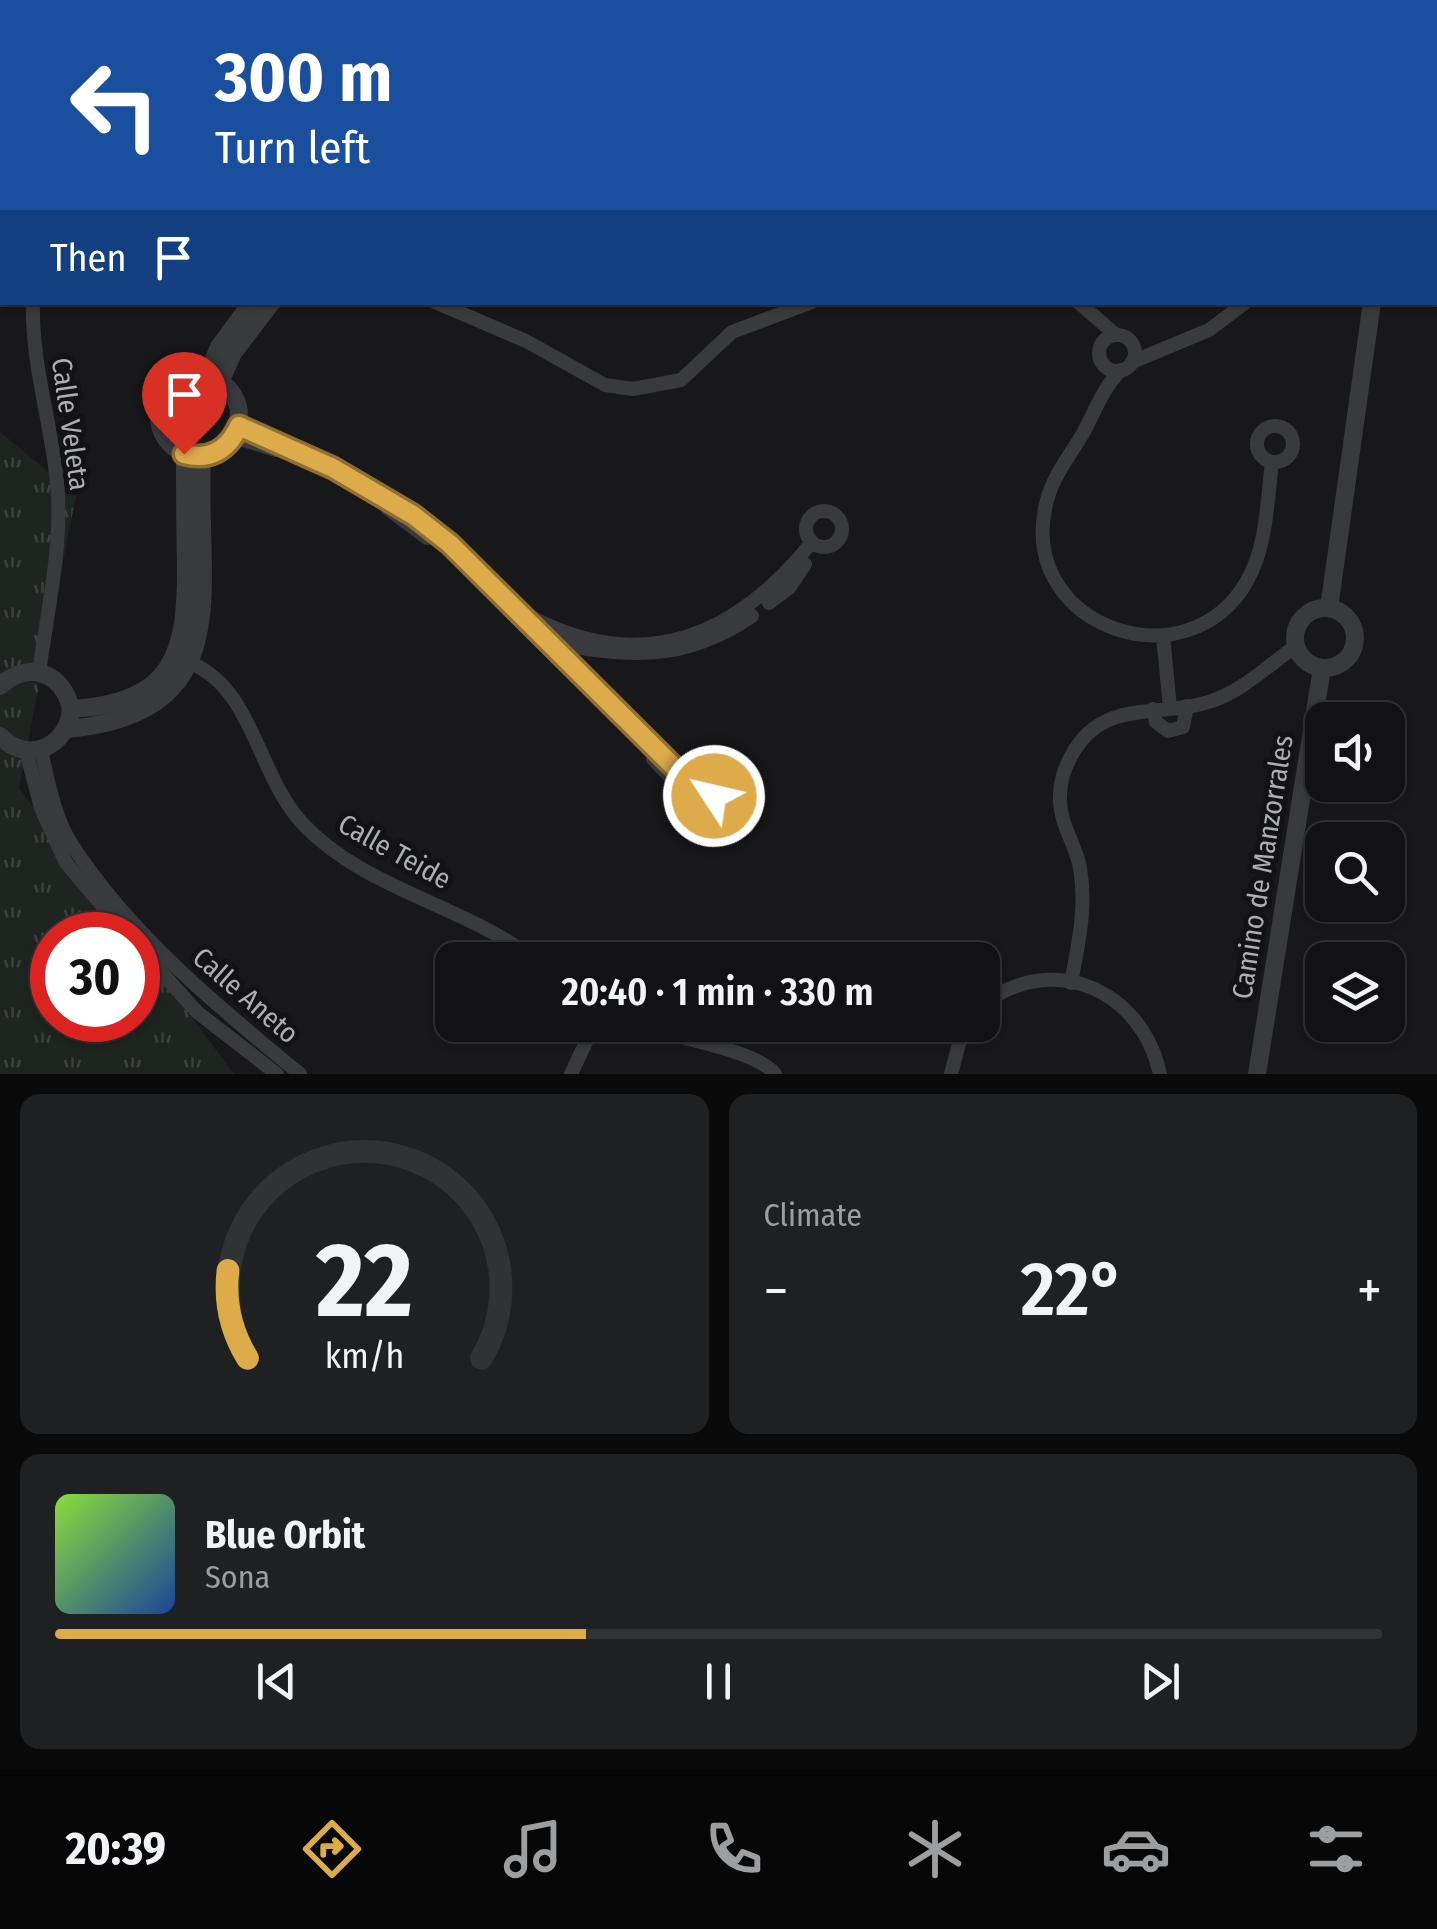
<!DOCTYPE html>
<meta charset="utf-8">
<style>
body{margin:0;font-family:"Fira Sans Condensed",sans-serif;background:#1f2022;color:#f1f3f6;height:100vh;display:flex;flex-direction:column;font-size:38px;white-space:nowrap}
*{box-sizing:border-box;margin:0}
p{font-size:32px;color:#9c9ea0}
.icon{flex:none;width:55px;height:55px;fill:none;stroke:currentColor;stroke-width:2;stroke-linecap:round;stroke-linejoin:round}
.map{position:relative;height:1074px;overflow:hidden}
.side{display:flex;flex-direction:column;gap:20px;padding:20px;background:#0a0a0b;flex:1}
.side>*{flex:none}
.top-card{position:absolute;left:0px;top:0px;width:1438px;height:305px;box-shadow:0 2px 8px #0004,0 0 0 2px #313234;background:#1a4fa0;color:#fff;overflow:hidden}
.tools{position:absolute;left:1305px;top:702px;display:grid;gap:20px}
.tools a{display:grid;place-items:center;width:100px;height:100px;border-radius:20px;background:#121214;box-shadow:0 2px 8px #0004,0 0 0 2px #313234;font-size:50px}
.speed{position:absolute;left:30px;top:912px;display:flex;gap:20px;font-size:50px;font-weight:700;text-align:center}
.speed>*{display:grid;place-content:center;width:130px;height:130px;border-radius:50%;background:#121214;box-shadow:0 2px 8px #0004,0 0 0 2px #313234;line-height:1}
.speed .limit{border:15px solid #d22;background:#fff;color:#111}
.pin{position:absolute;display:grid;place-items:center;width:85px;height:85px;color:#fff;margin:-102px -42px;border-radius:50% 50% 50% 0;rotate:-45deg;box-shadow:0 0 10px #0007}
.pin .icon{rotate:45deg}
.me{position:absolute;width:110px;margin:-55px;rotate:305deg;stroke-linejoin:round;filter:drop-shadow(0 0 8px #0008)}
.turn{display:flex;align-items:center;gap:35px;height:210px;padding:0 50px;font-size:45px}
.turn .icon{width:130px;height:130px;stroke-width:2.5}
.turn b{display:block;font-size:70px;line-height:85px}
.then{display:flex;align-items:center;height:95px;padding:0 50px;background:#0003;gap:20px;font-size:38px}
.big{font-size:75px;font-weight:600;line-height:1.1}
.side .widget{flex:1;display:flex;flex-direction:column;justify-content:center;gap:15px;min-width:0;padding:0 35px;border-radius:20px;background:#1f2022}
.side .dial{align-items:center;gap:0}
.dial svg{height:260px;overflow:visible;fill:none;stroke:#313234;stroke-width:7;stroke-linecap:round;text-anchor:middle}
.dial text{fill:#f1f3f6;stroke:none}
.song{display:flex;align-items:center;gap:30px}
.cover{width:120px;height:120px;border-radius:15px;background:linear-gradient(135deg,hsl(90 70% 55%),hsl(220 70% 35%))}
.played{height:10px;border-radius:5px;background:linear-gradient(90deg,#deab4b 40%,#313234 40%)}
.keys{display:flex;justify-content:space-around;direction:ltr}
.heat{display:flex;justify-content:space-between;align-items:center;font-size:55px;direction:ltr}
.side .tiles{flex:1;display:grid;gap:20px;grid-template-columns:1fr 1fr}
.widget:last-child{grid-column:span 2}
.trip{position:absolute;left:435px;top:942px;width:565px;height:100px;border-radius:20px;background:#121214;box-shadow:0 2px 8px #0004,0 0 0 2px #313234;font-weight:600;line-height:100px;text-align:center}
.tabs{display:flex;height:160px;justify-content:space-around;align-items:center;background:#070708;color:#9c9ea0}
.tabs .icon{width:70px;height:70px}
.tabs .current{color:#deab4b}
.tabs b{font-size:45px;color:#f1f3f6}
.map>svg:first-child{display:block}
.grass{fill:url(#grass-tufts)}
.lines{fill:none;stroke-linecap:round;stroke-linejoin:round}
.minor{stroke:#393a3e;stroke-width:14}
.tertiary{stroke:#393a3e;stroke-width:18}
.route-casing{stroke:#906f31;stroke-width:25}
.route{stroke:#deab4b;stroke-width:18}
.labels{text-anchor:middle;stroke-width:10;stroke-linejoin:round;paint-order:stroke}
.street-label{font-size:28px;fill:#acafb8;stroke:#131315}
</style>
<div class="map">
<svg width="1437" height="1074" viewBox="0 0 1437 1074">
<defs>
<pattern id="grass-tufts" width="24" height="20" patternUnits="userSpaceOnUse" patternTransform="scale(2.5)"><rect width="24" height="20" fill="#1e241f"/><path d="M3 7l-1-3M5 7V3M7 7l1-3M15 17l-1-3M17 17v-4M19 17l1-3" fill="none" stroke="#3c413d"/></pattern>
</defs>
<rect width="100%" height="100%" fill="#18181a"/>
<!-- grass -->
<polygon class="grass" points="0,432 76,495 19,788 129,935 52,935 52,1020 138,1020 138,946 234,1074 0,1074"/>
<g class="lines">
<!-- minor -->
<g class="minor">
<polyline points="1095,0 1095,2"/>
<polyline points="437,2 438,0"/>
<path d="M33,302C31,367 54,430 58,494C61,553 47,614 39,672"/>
<polyline points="435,302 526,341 605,385 633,389 681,380 732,332 812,302"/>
<polyline points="1078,302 1116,335"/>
<circle cx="1117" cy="353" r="18"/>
<polyline points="1132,362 1209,330 1246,302"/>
<path d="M1121,370C1102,389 1095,412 1082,435C1067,460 1050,480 1045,509C1021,628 1188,685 1247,581C1267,546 1267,502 1272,462"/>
<path d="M239,426C316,456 385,493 450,544L688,781"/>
<circle cx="1275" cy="444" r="18"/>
<polyline points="234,437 276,450"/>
<polyline points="388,509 427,538"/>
<circle cx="824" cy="529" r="18"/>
<polyline points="769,603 789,588 805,564"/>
<path d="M529,616C642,676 736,637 812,542"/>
<polyline points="1163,636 1170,708"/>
<path d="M548,643C628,656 682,664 752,616"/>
<path d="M191,663C254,690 257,775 303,824C365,890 465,905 535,960"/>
<polyline points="1153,709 1156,722 1168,731 1183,727 1187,706"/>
<path d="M41,750C48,781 54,817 72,845C132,936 217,1006 300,1074"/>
<polyline points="26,751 41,808 66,863 127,935"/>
<polyline points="653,759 681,788"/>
<circle cx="696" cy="797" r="18"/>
<polyline points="138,946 197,1012 277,1074"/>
<path d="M1071,983C1078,945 1087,907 1080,868C1076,845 1061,826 1060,802C1059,783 1064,768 1074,751C1105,700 1156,717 1205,703C1240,694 1267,666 1296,646"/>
<path d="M982,1005C1053,950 1142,990 1160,1074"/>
<path d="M638,1025C673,1038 755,1049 775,1074"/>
<polyline points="571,1074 594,1025"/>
<polyline points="951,1074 964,1025"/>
</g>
<!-- tertiary -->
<g class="tertiary">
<polyline points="569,2 570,0"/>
<polyline points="585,2 586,0"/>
<polyline points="1414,2 1414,0"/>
<circle cx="199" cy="416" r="40"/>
<polyline points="206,377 219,347 252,302"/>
<polyline points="220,382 233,353 272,302"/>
<polyline points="1329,608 1372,302"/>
<circle cx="1325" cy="638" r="30"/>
<path d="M0,686C28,660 63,672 71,709C68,747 27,765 0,736"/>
<path d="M71,709C173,703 187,655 186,563C185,527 185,490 185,454"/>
<path d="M67,729C243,713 195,584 202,457"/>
<polyline points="1257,1074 1322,668"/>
</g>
</g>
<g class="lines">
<defs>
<path id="route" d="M184,454C210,461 228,450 239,426L333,468L413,515L450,544L688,781H706L714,796"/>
</defs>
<!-- route casing -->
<use href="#route" class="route-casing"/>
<!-- route -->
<use href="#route" class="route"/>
</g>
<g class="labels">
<!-- street labels -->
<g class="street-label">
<text transform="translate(71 424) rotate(82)" y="10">Calle Veleta</text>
<text transform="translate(395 851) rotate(29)" y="10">Calle Teide</text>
<text transform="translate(1262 867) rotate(-81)" y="10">Camino de Manzorrales</text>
<text transform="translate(246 995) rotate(41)" y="10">Calle Aneto</text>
</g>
</g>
</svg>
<div class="tools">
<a><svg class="icon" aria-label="sound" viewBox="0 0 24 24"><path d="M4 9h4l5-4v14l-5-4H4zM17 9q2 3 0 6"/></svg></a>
<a><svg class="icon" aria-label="search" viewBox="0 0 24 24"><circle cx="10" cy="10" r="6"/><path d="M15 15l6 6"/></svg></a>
<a><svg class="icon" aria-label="layers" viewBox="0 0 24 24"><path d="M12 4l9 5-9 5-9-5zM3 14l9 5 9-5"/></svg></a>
</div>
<div class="speed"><div class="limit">30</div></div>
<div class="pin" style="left:184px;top:454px;background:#d93025"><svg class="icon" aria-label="arrive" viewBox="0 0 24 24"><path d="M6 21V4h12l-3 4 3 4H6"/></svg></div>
<svg class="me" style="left:714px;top:796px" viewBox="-20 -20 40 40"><circle r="17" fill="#deab4b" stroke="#fff" stroke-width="3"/><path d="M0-11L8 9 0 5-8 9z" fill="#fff"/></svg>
<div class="trip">20:40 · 1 min · 330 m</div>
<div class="top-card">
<div class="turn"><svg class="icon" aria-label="left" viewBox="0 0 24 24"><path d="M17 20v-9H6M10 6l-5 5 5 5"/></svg><div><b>300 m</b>Turn left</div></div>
<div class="then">Then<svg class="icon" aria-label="arrive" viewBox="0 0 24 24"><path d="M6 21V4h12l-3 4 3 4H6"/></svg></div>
</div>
</div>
<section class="side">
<div class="tiles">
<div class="widget dial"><svg viewBox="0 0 100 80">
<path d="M14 69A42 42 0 1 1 86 69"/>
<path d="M14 69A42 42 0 0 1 8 42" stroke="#deab4b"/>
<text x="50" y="56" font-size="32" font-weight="700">22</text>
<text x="50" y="72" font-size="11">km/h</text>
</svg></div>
<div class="widget"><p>Climate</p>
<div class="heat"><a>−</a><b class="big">22°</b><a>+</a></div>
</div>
<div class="widget">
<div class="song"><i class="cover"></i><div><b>Blue Orbit</b><p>Sona</p></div></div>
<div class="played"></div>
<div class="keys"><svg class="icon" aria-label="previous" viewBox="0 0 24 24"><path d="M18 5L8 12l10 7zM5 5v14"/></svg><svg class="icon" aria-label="pause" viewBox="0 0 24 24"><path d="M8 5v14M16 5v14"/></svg><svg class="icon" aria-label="next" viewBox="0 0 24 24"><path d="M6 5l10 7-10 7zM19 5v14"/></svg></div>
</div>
</div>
</section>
<nav class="tabs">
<b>20:39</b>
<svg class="icon current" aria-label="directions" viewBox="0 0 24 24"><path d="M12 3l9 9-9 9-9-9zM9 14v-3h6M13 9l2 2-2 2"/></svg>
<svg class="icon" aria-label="music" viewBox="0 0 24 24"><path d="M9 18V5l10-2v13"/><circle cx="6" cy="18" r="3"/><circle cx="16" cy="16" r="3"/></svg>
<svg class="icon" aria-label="phone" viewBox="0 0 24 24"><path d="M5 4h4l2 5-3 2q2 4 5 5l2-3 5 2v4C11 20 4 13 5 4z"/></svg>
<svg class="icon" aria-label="climate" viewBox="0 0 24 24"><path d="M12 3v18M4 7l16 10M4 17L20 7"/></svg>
<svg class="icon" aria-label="car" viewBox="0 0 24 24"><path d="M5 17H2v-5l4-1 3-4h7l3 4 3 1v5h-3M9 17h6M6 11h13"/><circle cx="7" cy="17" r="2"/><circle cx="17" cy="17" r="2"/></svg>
<svg class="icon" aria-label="filters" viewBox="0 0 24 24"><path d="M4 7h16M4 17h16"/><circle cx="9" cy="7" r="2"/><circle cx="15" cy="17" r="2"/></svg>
</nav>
